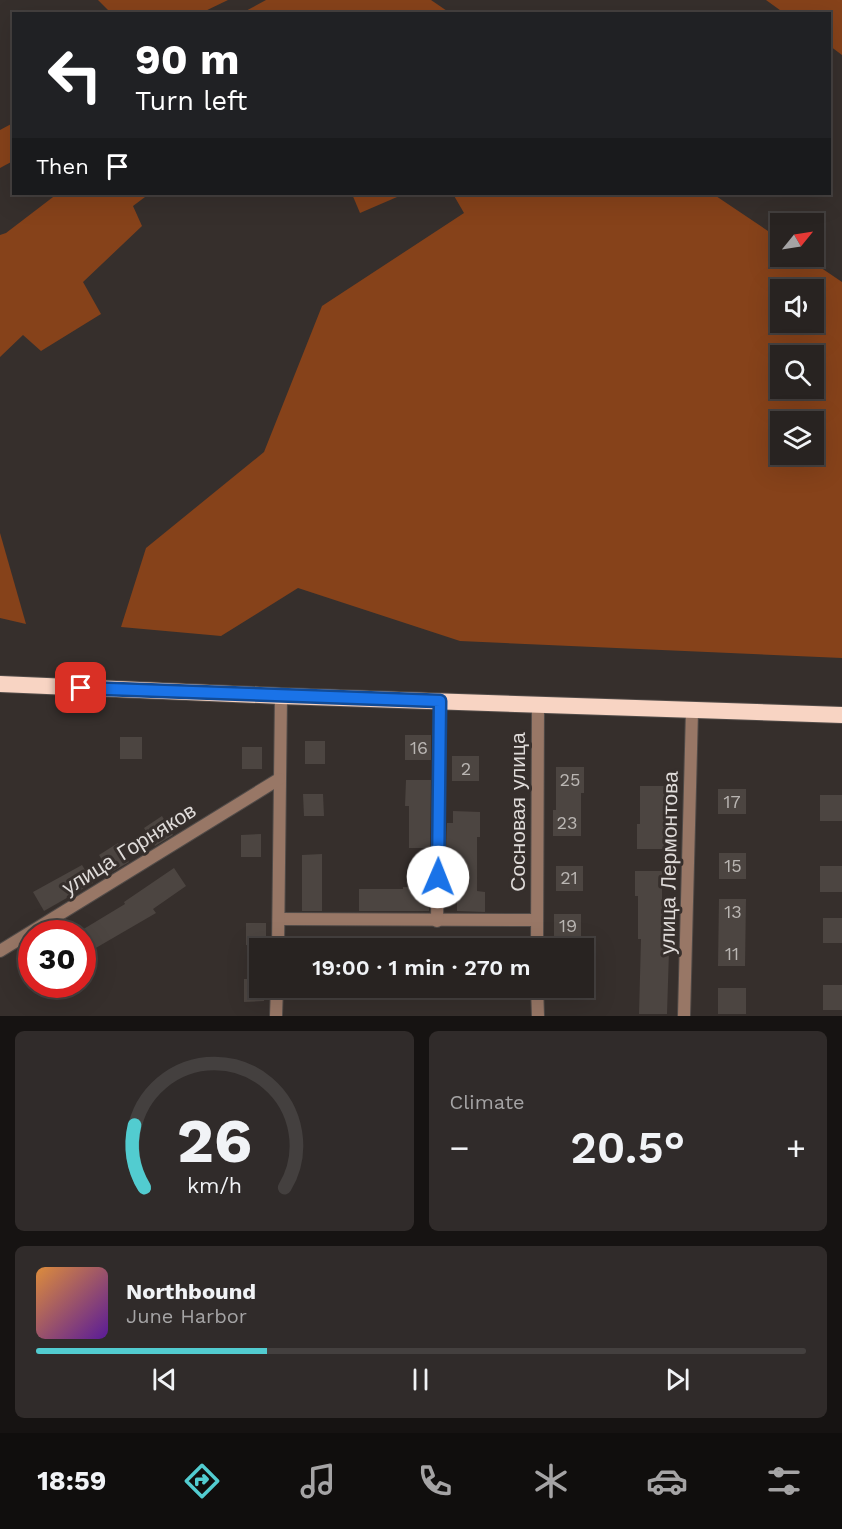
<!DOCTYPE html>
<meta charset="utf-8">
<style>
body{margin:0;font-family:"Work Sans",sans-serif;background:#302b2a;color:#f1f3f6;height:100vh;display:flex;flex-direction:column;font-size:22px;white-space:nowrap}
*{box-sizing:border-box;margin:0}
p{font-size:20px;color:#a5a4a5}
.icon{flex:none;width:33px;height:33px;fill:none;stroke:currentColor;stroke-width:2;stroke-linecap:round;stroke-linejoin:round}
.map{position:relative;height:1016px;overflow:hidden}
.side{display:flex;flex-direction:column;gap:15px;padding:15px;background:#161312;flex:1}
.side>*{flex:none}
.top-card{position:absolute;left:12px;top:12px;width:819px;height:183px;border-radius:0px;box-shadow:0 6px 24px #0002,0 0 0 2px #44403f;background:#202124;color:#fff;overflow:hidden}
.needle{width:39px;rotate:60deg}
.buttons{position:absolute;left:770px;top:213px;display:grid;gap:12px}
.buttons a{display:grid;place-items:center;width:54px;height:54px;border-radius:0px;background:#282321;box-shadow:0 6px 24px #0002,0 0 0 2px #44403f;font-size:30px}
.speed{position:absolute;left:18px;top:920px;display:flex;gap:12px;font-size:30px;font-weight:700;text-align:center}
.speed>*{display:grid;place-content:center;width:78px;height:78px;border-radius:50%;background:#282321;box-shadow:0 6px 24px #0002,0 0 0 2px #44403f;line-height:1}
.speed .limit{border:9px solid #d22;background:#fff;color:#111}
.pin{position:absolute;display:grid;place-items:center;width:51px;height:51px;color:#fff;margin:-26px;border-radius:12px;box-shadow:0 3px 9px #0006}
.me{position:absolute;width:66px;margin:-33px;rotate:1deg;stroke-linejoin:round;filter:drop-shadow(0 0 4px #0008)}
.turn{display:flex;align-items:center;gap:21px;height:126px;padding:0 24px;font-size:27px}
.turn .icon{width:78px;height:78px;stroke-width:2.5}
.turn b{display:block;font-size:42px;line-height:51px}
.then{display:flex;align-items:center;height:57px;padding:0 24px;background:#0003;gap:12px;font-size:22px}
.big{font-size:45px;font-weight:600;line-height:1.1}
.side .widget{flex:1;display:flex;flex-direction:column;justify-content:center;gap:9px;min-width:0;padding:0 21px;border-radius:9px;background:#302b2a}
.side .dial{align-items:center;gap:0}
.dial svg{height:156px;overflow:visible;fill:none;stroke:#44403f;stroke-width:7;stroke-linecap:round;text-anchor:middle}
.dial text{fill:#f1f3f6;stroke:none}
.song{display:flex;align-items:center;gap:18px}
.cover{width:72px;height:72px;border-radius:9px;background:linear-gradient(135deg,hsl(30 70% 55%),hsl(270 70% 35%))}
.played{height:6px;border-radius:3px;background:linear-gradient(90deg,#52ccd0 30%,#44403f 30%)}
.keys{display:flex;justify-content:space-around;direction:ltr}
.heat{display:flex;justify-content:space-between;align-items:center;font-size:33px;direction:ltr}
.side .tiles{flex:1;display:grid;gap:15px;grid-template-columns:1fr 1fr}
.widget:last-child{grid-column:span 2}
.trip{position:absolute;left:249px;top:938px;width:345px;height:60px;border-radius:0px;background:#282321;box-shadow:0 6px 24px #0002,0 0 0 2px #44403f;font-weight:600;line-height:60px;text-align:center}
.tabs{display:flex;height:96px;justify-content:space-around;align-items:center;background:#100e0d;color:#a5a4a5}
.tabs .icon{width:42px;height:42px}
.tabs .selected{color:#52ccd0}
.tabs b{font-size:27px;color:#f1f3f6}
.map>svg:first-child{display:block}
.green{fill:#86421a;fill-rule:evenodd}
.building{fill:#4c4541}
.lines{fill:none;stroke-linecap:round;stroke-linejoin:round}
.minor-casing{stroke:#514b48;stroke-width:14}
.trunk-casing{stroke:#514b48;stroke-width:18}
.minor{stroke:#987766;stroke-width:12}
.trunk{stroke:#f8d4c3;stroke-width:16}
.route-casing{stroke:#114b97;stroke-width:15}
.route{stroke:#1a73e8;stroke-width:10}
.labels{text-anchor:middle;stroke-width:6;stroke-linejoin:round;paint-order:stroke}
.number-label{font-size:18px;fill:#bab6b3}
.street-label{font-size:21px;fill:#dfdbd9;stroke:#362f2c}
</style>
<div class="map">
<svg width="842" height="1016" viewBox="0 0 842 1016">
<rect width="100%" height="100%" fill="#362f2c"/>
<!-- green -->
<g class="green">
<polygon points="98,0 228,0 201,13 112,14"/>
<polygon points="266,0 431,0 450,13 242,13"/>
<polygon points="766,0 842,0 842,55 830,46 830,14 784,13"/>
<polygon points="13,123 13,161 0,168 0,130"/>
<polygon points="57,194 149,194 133,206 142,226 83,282 101,314 41,351 23,335 0,357 0,235 6,233"/>
<polygon points="352,194 404,194 360,213"/>
<path d="M453,194H713L780,239V256L805,257L842,282V658L460,641L298,588L221,636L121,627L146,548L264,452L322,306L464,213ZM780,290H813V322H780ZM780,356H813V388H780ZM780,422H813V454H780Z"/>
<polygon points="0,533 26,624 0,618"/>
</g>
<!-- building -->
<g class="building">
<rect x="405" y="735" width="26" height="25"/>
<rect x="120" y="737" width="22" height="22"/>
<rect x="305" y="741" width="20" height="23"/>
<rect x="242" y="747" width="20" height="22"/>
<rect x="452" y="756" width="27" height="25"/>
<polygon points="556,767 584,767 584,793 581,793 581,836 553,836 553,810 556,810"/>
<polygon points="406,780 431,780 430,848 409,848 409,806 405,806"/>
<polygon points="640,786 668,786 668,811 665,811 665,849 637,849 637,824 640,824"/>
<rect x="718" y="789" width="28" height="25"/>
<polygon points="303,794 323,794 324,816 304,816"/>
<rect x="820" y="795" width="22" height="26"/>
<polygon points="453,811 480,812 480,837 477,837 477,891 485,892 485,912 457,911 457,875 449,875 450,848 446,848 447,823 453,823"/>
<polygon points="162,816 173,835 155,846 144,828"/>
<polygon points="261,834 261,857 241,857 241,835"/>
<polygon points="118,843 129,862 110,873 99,855"/>
<rect x="719" y="853" width="27" height="26"/>
<polygon points="322,854 322,911 302,911 302,855"/>
<polygon points="82,865 93,883 44,911 33,892"/>
<rect x="556" y="866" width="27" height="25"/>
<rect x="820" y="866" width="22" height="26"/>
<polygon points="174,868 186,886 153,909 156,913 82,956 82,930 125,904 124,902"/>
<polygon points="635,871 662,871 662,914 665,914 665,951 669,951 667,1014 639,1014 641,939 638,939 638,896 635,896"/>
<polygon points="403,887 429,888 429,911 359,911 359,889 403,889"/>
<polygon points="719,899 746,899 745,966 718,966"/>
<rect x="554" y="914" width="27" height="25"/>
<rect x="823" y="918" width="19" height="25"/>
<rect x="246" y="923" width="20" height="22"/>
<rect x="429" y="938" width="28" height="10"/>
<polygon points="244,979 260,979 260,987 264,987 264,1001 244,1002"/>
<rect x="823" y="985" width="19" height="25"/>
<polygon points="301,987 321,987 321,1000 302,1000"/>
<rect x="718" y="988" width="28" height="26"/>
</g>
<g class="lines">
<defs>
<g id="minor">
<polyline points="279,919 536,920"/>
<polyline points="437,921 440,701"/>
<polyline points="278,948 281,696"/>
<polyline points="537,948 538,705"/>
<polyline points="0,951 279,779"/>
<polyline points="537,987 538,1016"/>
<polyline points="276,1016 277,987"/>
<polyline points="684,1016 692,711"/>
</g>
<polyline id="trunk" points="0,684 281,696 842,715"/>
</defs>
<!-- minor casing -->
<use href="#minor" class="minor-casing"/>
<!-- trunk casing -->
<use href="#trunk" class="trunk-casing"/>
<!-- minor -->
<use href="#minor" class="minor"/>
<!-- trunk -->
<use href="#trunk" class="trunk"/>
</g>
<g class="lines">
<defs>
<polyline id="route" points="81,688 440,701 438,877"/>
</defs>
<!-- route casing -->
<use href="#route" class="route-casing"/>
<!-- route -->
<use href="#route" class="route"/>
</g>
<g class="labels">
<!-- number labels -->
<g class="number-label">
<text x="419" y="754">16</text>
<text x="466" y="775">2</text>
<text x="570" y="786">25</text>
<text x="732" y="808">17</text>
<text x="567" y="829">23</text>
<text x="733" y="872">15</text>
<text x="569" y="884">21</text>
<text x="733" y="918">13</text>
<text x="568" y="932">19</text>
<text x="732" y="960">11</text>
</g>
<!-- street labels -->
<g class="street-label">
<text transform="translate(518 812) rotate(-90)" y="7">Сосновая улица</text>
<text transform="translate(129 849) rotate(-32)" y="7">улица Горняков</text>
<text transform="translate(669 863) rotate(-89)" y="7">улица Лермонтова</text>
</g>
</g>
</svg>
<div class="buttons">
<a><svg class="needle" viewBox="-14 -14 28 28"><path d="M0-13l5 13h-10z" fill="#e53935"/><path d="M0 13l5-13h-10z" fill="#a5a4a5"/></svg></a>
<a><svg class="icon" aria-label="sound" viewBox="0 0 24 24"><path d="M4 9h4l5-4v14l-5-4H4zM17 9q2 3 0 6"/></svg></a>
<a><svg class="icon" aria-label="search" viewBox="0 0 24 24"><circle cx="10" cy="10" r="6"/><path d="M15 15l6 6"/></svg></a>
<a><svg class="icon" aria-label="layers" viewBox="0 0 24 24"><path d="M12 4l9 5-9 5-9-5zM3 14l9 5 9-5"/></svg></a>
</div>
<div class="speed"><div class="limit">30</div></div>
<div class="pin" style="left:81px;top:688px;background:#d93025"><svg class="icon" aria-label="arrive" viewBox="0 0 24 24"><path d="M6 21V4h12l-3 4 3 4H6"/></svg></div>
<svg class="me" style="left:438px;top:877px" viewBox="-20 -20 40 40"><circle r="19" fill="#fff"/><path d="M0-13L10 11 0 6-10 11z" fill="#1a73e8"/></svg>
<div class="trip">19:00 · 1 min · 270 m</div>
<div class="top-card">
<div class="turn"><svg class="icon" aria-label="left" viewBox="0 0 24 24"><path d="M17 20v-9H6M10 6l-5 5 5 5"/></svg><div><b>90 m</b>Turn left</div></div>
<div class="then">Then<svg class="icon" aria-label="arrive" viewBox="0 0 24 24"><path d="M6 21V4h12l-3 4 3 4H6"/></svg></div>
</div>
</div>
<section class="side">
<div class="tiles">
<div class="widget dial"><svg viewBox="0 0 100 80">
<path d="M14 69A42 42 0 1 1 86 69"/>
<path d="M14 69A42 42 0 0 1 9 37" stroke="#52ccd0"/>
<text x="50" y="56" font-size="32" font-weight="700">26</text>
<text x="50" y="72" font-size="11">km/h</text>
</svg></div>
<div class="widget"><p>Climate</p>
<div class="heat"><a>−</a><b class="big">20.5°</b><a>+</a></div>
</div>
<div class="widget">
<div class="song"><i class="cover"></i><div><b>Northbound</b><p>June Harbor</p></div></div>
<div class="played"></div>
<div class="keys"><svg class="icon" aria-label="previous" viewBox="0 0 24 24"><path d="M18 5L8 12l10 7zM5 5v14"/></svg><svg class="icon" aria-label="pause" viewBox="0 0 24 24"><path d="M8 5v14M16 5v14"/></svg><svg class="icon" aria-label="next" viewBox="0 0 24 24"><path d="M6 5l10 7-10 7zM19 5v14"/></svg></div>
</div>
</div>
</section>
<nav class="tabs">
<b>18:59</b>
<svg class="icon selected" aria-label="directions" viewBox="0 0 24 24"><path d="M12 3l9 9-9 9-9-9zM9 14v-3h6M13 9l2 2-2 2"/></svg>
<svg class="icon" aria-label="music" viewBox="0 0 24 24"><path d="M9 18V5l10-2v13"/><circle cx="6" cy="18" r="3"/><circle cx="16" cy="16" r="3"/></svg>
<svg class="icon" aria-label="phone" viewBox="0 0 24 24"><path d="M5 4h4l2 5-3 2q2 4 5 5l2-3 5 2v4C11 20 4 13 5 4z"/></svg>
<svg class="icon" aria-label="climate" viewBox="0 0 24 24"><path d="M12 3v18M4 7l16 10M4 17L20 7"/></svg>
<svg class="icon" aria-label="car" viewBox="0 0 24 24"><path d="M5 17H2v-5l4-1 3-4h7l3 4 3 1v5h-3M9 17h6M6 11h13"/><circle cx="7" cy="17" r="2"/><circle cx="17" cy="17" r="2"/></svg>
<svg class="icon" aria-label="filters" viewBox="0 0 24 24"><path d="M4 7h16M4 17h16"/><circle cx="9" cy="7" r="2"/><circle cx="15" cy="17" r="2"/></svg>
</nav>
